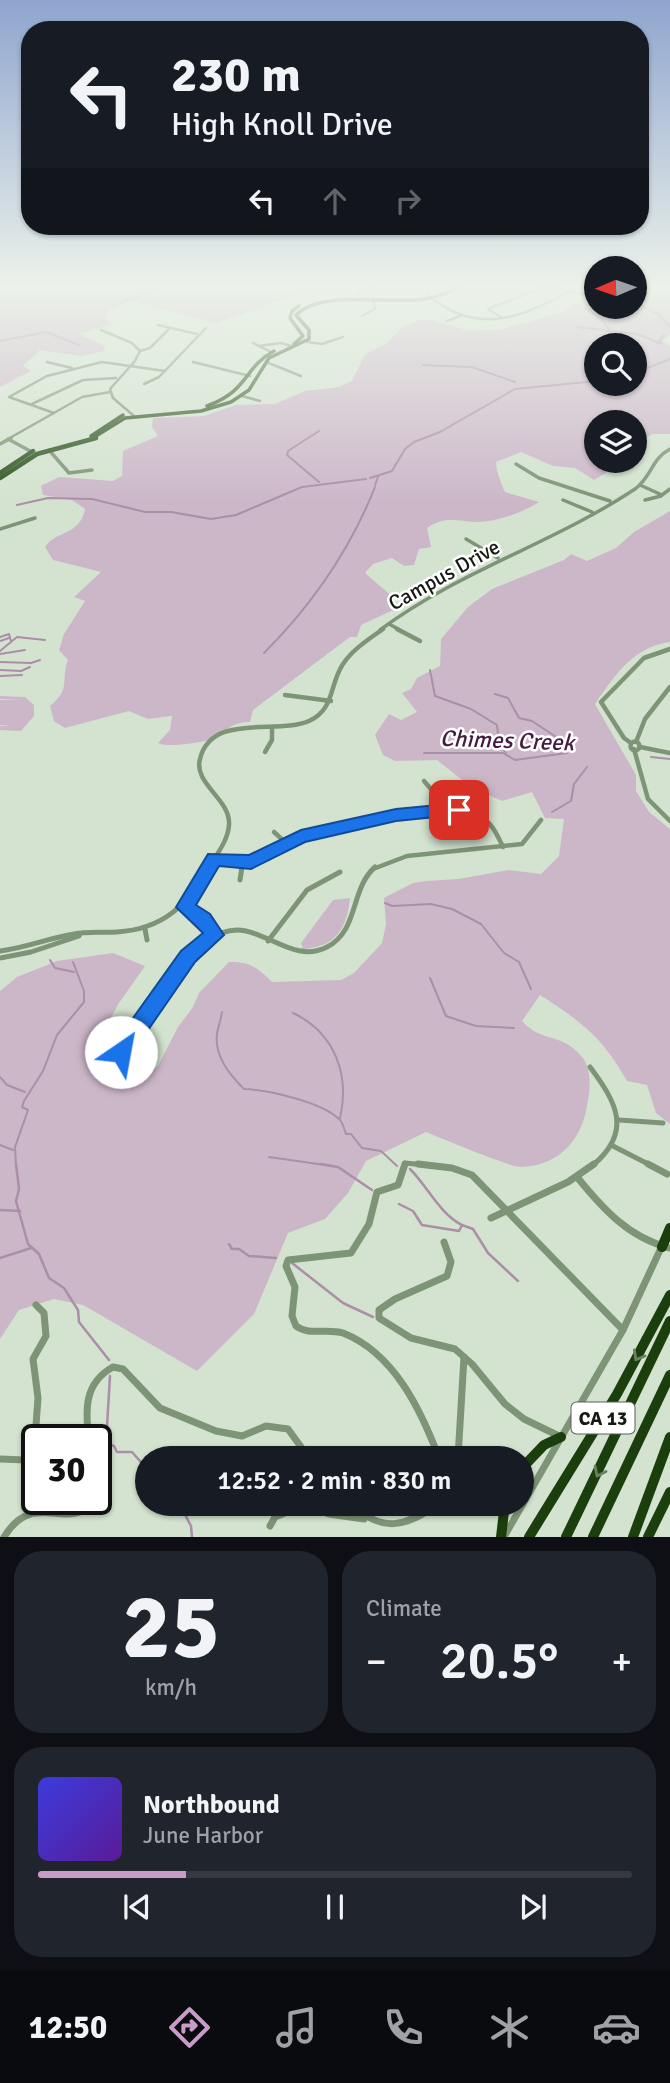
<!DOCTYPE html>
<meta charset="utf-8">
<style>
body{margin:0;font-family:Signika,sans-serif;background:#20242c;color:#f1f3f6;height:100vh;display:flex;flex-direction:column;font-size:26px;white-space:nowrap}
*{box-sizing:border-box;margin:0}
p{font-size:23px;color:#9ea1a6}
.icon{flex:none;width:38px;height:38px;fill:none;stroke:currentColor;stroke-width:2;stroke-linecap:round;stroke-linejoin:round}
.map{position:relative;height:1537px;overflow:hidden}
.details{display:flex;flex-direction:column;gap:14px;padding:14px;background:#0d0f14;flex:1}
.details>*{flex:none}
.guide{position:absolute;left:21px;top:21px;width:628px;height:214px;border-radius:28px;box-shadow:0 2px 5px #0004;background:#171b24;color:#f1f3f6;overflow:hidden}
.needle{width:46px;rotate:268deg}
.buttons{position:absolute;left:584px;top:256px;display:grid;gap:14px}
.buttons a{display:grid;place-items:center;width:63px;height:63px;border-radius:50%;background:#171b24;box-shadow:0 2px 5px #0004;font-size:35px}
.speed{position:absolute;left:21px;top:1424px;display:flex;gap:14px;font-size:35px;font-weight:700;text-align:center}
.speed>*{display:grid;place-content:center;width:91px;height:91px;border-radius:50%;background:#171b24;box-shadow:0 2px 5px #0004;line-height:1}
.speed .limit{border:4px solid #111;border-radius:10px;background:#fff;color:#111}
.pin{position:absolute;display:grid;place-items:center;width:60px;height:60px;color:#fff;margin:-30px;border-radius:14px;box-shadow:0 4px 10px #0006}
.me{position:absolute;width:77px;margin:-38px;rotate:33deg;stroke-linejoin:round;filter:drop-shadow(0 0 5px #0008)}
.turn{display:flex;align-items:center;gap:24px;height:147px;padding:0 35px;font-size:32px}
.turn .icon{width:91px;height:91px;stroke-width:2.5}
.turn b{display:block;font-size:49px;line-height:60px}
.lanes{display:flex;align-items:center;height:66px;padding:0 35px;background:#0003;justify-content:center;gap:35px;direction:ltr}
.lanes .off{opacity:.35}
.big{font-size:52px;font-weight:600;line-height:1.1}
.details .card{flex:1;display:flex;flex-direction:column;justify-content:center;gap:10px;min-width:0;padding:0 24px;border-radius:28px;background:#20242c}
.details .dial{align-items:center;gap:0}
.dial b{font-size:91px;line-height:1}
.song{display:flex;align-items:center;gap:21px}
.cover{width:84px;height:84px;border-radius:10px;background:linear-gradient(135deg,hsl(240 70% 55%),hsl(270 70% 35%))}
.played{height:7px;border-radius:4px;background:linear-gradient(90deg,#c99bc9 25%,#363941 25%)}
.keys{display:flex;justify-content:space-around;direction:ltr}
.heat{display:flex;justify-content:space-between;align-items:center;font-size:38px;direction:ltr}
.details .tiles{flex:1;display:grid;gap:14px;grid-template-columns:1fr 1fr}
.card:last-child{grid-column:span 2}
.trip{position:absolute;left:135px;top:1446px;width:399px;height:70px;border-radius:35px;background:#171b24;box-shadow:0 2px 5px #0004;font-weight:600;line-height:70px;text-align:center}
.tab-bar{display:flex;height:112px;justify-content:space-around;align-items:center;background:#090b0e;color:#9ea1a6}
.tab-bar .icon{width:49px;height:49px}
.tab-bar .selected{color:#c99bc9}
.tab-bar b{font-size:32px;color:#f1f3f6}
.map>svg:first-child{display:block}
.green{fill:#ccb7c9;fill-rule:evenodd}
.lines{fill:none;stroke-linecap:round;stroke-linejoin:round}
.stream-far1{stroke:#ab8ea7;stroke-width:2}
.stream{stroke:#ab8ea7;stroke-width:2.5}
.minor-far4{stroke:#7e9477;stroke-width:2.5}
.minor-far3{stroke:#7e9477;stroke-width:3.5}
.minor-far2{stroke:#7e9477;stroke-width:4.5}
.minor-far1{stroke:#7e9477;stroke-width:5}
.minor{stroke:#7e9477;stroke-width:7}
.major-far1{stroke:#2f5621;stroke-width:3.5}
.major{stroke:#2f5621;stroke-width:4.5}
.highway{stroke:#1a3e0c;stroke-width:10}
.oneway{stroke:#6a8261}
.route{fill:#1a73e8;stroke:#114b97;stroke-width:2}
.labels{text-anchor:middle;stroke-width:5;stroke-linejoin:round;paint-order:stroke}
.shield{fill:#fff;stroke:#5a5e59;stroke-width:2}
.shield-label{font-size:19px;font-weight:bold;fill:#141912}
.street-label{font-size:21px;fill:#141912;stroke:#fff}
.water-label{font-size:23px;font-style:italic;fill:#431c3f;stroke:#fff}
</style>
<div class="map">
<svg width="670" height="1537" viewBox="0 0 670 1537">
<rect width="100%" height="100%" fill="#d4e3d0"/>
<!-- green -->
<g class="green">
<polygon points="0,286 325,286 216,323 132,301 108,311 105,319 113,324 79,334 105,346 104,351 81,356 40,350 23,366 31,371 0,387"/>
<path d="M655,286H670V334L662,341L670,346V434H653L635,444V422H597V460L633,463L614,468L594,480L575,468L553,466L521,452L496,462C496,470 501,484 505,492L539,502C522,513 497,522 476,522C456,521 445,516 427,528L431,547L419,549L414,565L404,566L392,558L373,564L365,573L394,598L393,610L361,625L357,637H350L253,710L250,722C228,722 226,734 209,740C197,743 168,748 158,743L170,730L172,716L148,719L129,711L65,728L54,721L50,706C72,688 60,681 68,660L59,650L64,634L85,601L74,597L101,572L53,560L45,547C56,530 80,536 85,509L72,500L43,495L41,486L59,477L113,481L122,476L123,451L158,436L152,427L153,418L204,416L236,405L275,404L305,391L339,387L352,381L365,354L386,344L404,326L420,320H432L469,331L502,329L557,314L575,304L597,302V306H635V292ZM597,345H635V383H597Z"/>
<path d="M670,511V642C633,647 615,675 595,704L636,775V791L649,812L670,829V1124L656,1113L647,1085L627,1081C603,1038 581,1021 540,995L522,1021C543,1044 561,1031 583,1058C594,1074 589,1098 585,1115C577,1146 554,1166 521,1167C512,1168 441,1138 426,1132L366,1161L348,1193L325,1219L288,1233L254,1314L197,1371L83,1305L54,1299L19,1310L0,1339V991L17,977L57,961L113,953L145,966L119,1003L93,1050L112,1059L117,1073L135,1080L158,1066L178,1027L193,1007L199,993L229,962C249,961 258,968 272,982L341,980L354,973L382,943L386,924L384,898L413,883L426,881L458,879L509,870L541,874L559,856L564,819L545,818L532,792L502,801L471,787L437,760L395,761L383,755L375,735L389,714L401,720L417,712L402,693L411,689L417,678L440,666L441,639L468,607L492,589L564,560L571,554L587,561L616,548L634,532Z"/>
<polygon points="0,696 25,697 34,705 34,716 21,731 0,730 0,726 12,725 0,725 0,700 19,700 0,699"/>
<path d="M350,898C347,928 336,947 303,949L301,943L333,900Z"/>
</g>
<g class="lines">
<!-- stream-far1 -->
<g class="stream-far1">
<polyline points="639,304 659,315 670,327"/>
<polyline points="114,305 164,286"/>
<polyline points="584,308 600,318 609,329"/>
<polyline points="576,327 637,334 662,344 659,342 664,335"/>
<polyline points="0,341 46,332 79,345"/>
<polyline points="423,365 472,367 515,382"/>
<polyline points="635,373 670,359"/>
<polyline points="319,431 288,451 287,455 319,482"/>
<polyline points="370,478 392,471 405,449 414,442 440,432 515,389 597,381"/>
<polyline points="375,485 378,477"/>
<polyline points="17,505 48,498 92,499 145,512 171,512 211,519 236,515 302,487 366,479"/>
<polyline points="0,637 9,634 11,641"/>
<polyline points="0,641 9,638"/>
<polyline points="0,651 17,637 45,640"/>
<path d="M264,653C312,605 350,550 375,487"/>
<polyline points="0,654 25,650"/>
<polyline points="0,662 31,663 40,660"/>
<polyline points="0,670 21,671 30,667"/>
<polyline points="430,670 435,696 471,709 497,725 499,743 506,753"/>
<polyline points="0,676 22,675"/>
<polyline points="495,694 508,698 519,718 532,721 573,748"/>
<polyline points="424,753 503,753 515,760 567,753"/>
<polyline points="651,757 670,759"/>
<polyline points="552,812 571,801 574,784 587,767"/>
<polyline points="385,903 392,906 431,904 452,909 481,924 504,953 519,962 531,989"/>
<polyline points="50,960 55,968 74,972"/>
<polyline points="430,978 446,1016 476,1026 514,1028"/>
<path d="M222,1012C221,1020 218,1027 217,1034C214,1056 230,1075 244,1089C269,1090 321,1102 339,1119C343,1122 344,1129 346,1134H351L362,1148L381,1151L397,1166"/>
<path d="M293,1013C335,1033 350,1075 340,1118"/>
<polyline points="0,1077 7,1085 25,1092"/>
<polyline points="0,1145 13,1150"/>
<polyline points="269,1157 332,1166"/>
<polyline points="16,1166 15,1147 28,1110 22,1107 24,1101 43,1071 57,1035 84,1002 84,991 73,962"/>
</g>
<!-- stream -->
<g class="stream">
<polyline points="16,1164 19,1189 16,1201 28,1244 39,1254 49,1278 64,1288 78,1310 79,1322 109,1360"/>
<polyline points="320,1164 338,1167 372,1190"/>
<path d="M410,1169C428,1187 440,1214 462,1225"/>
<polyline points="399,1204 413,1211 422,1225 459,1231 462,1225 473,1229 488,1253 518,1281"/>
<polyline points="0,1210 20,1211"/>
<polyline points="229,1244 232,1249 239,1249 249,1256 276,1258"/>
<polyline points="0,1258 31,1248"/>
<polyline points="292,1263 343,1303 373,1317"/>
<polyline points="110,1376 106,1443 114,1446 117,1452 132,1452 147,1469"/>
<polyline points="179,1503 191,1526 192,1537"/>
</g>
<!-- minor-far4 -->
<g class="minor-far4">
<polyline points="550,286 592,297"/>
<path d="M428,295C479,339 527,315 579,286"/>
<polyline points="356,299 358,291 373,286"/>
<polyline points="362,316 375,309 373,301"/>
<polyline points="502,318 488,309 546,286"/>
<polyline points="447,321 460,316"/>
<polyline points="158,325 197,334"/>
<polyline points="101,330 132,343 140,351"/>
<polyline points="307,342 322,344 343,337"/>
<polyline points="253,343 271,352"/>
<polyline points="259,346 281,343 291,346"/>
<polyline points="140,351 150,348 169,329"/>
<polyline points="47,362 72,368"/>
<polyline points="193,362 250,376"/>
<polyline points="266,362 301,376"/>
<polyline points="144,384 159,377 206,328"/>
<polyline points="242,396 260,401"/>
<polyline points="32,404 83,380 116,378"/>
<polyline points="54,413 9,397 47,376 102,362 165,371"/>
<polyline points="134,416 113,398 110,389 135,361 140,351"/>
<polyline points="8,439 82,397 110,392"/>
</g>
<!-- minor-far3 -->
<g class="minor-far3">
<polyline points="8,439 32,452"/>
<polyline points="0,444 11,438"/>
<polyline points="49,450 69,473 92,470"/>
<polyline points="516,464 539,478 610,501"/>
<polyline points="640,485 662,495 670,489"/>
<polyline points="563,500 592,512"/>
<polyline points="645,500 661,496"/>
<polyline points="0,529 35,518"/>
<polyline points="466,539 498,558"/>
<polyline points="389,624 400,630"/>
<path d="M380,630C459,571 554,543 635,489C651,478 652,458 670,449"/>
</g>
<!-- minor-far2 -->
<g class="minor-far2">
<polyline points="397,629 420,641"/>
<polyline points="285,695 331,701"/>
<circle cx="635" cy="746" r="4.5"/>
<polyline points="636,742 645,719 670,687"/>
<polyline points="631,743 624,738 601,702 644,658 670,649"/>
<polyline points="640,747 670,753"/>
<polyline points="634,749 648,799 670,821"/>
<polyline points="265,752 272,740 272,727"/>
<polyline points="424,781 437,796 441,809"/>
<polyline points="274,832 286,843"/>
<path d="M215,859C259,870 269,848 306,835C341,824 450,798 481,817C493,824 497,835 503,847"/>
<path d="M208,869C216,855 228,841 229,825C231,799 193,784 200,759C211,712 278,735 309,721C335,709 329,685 343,664C353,649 369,639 383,629"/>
<polyline points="241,869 242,863"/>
<polyline points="373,869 407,856 522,844 541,820"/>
</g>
<!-- minor-far1 -->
<g class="minor-far1">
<polyline points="240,880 242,867"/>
<polyline points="185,907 204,920 214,935"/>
<polyline points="145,929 147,940"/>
<polyline points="268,941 307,890 340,872"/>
<path d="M0,951C25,948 49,938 74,934C88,931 103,933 117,932C164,929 187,905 209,867"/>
<polyline points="0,958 31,952 79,936"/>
<path d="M121,1052C139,1015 197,919 246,931C274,937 298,962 327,947C359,931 350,889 375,867"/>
<path d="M590,1067C617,1103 633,1132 592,1166"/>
<polyline points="619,1120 663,1123"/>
<polyline points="613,1146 652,1166"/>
<polyline points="404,1166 405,1163 435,1166"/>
</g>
<!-- minor -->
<g class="minor">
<path d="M405,1164L398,1185L377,1192L369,1224L351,1253L288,1260L286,1266L295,1287L292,1316L296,1326C309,1336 327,1328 343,1333C394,1353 421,1410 439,1458"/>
<polyline points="418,1164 452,1168 472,1175 623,1330"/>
<polyline points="648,1164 667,1174"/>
<path d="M577,1177C603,1209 629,1238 670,1248"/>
<polyline points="491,1218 568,1182 594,1164"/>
<polyline points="444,1242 451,1262 447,1276 395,1299 379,1310 379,1318 411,1338 455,1349 472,1364 505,1404 524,1419 557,1435"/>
<path d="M89,1440C85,1410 84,1383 113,1367L123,1369L160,1408L216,1431L242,1436L266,1426L288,1429L309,1458"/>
<polyline points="458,1458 464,1357"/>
<polyline points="0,1459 25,1460 32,1452 35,1439 38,1398 33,1359 46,1336 44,1313 36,1305"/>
<path d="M349,1503C383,1534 405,1527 440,1503"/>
<polyline points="270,1526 275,1517 305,1505 329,1514 364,1519"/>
<polyline points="505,1535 623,1330 661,1248"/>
<path d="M4,1537C35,1487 67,1535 96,1500"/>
</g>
<!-- major-far1 -->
<g class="major-far1">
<polyline points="294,344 303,336 290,318 292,311 299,306"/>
<path d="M207,406C249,391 243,368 274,351"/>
<polyline points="91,436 123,415"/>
<path d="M91,439L125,418L201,411L231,402L249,390L269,358L309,339V330L296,315C322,289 388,305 425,299C438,297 449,292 461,286"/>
</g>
<!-- major -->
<g class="major">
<polyline points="0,473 33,451"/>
<polyline points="0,478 37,454 96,438"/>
</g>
<!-- highway -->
<g class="highway">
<polyline points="662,1247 670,1228"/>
<polyline points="522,1468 544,1445 561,1437"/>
<polyline points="501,1537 505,1503"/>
<polyline points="529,1537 617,1394 670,1295"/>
<polyline points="566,1537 670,1321"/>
<polyline points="593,1537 670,1375"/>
<polyline points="633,1537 670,1437"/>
<polyline points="648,1537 670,1492"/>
</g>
</g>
<!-- one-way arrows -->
<defs><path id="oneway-chevron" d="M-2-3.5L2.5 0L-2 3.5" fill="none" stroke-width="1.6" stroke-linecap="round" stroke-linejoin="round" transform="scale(1.75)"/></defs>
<g class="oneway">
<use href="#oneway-chevron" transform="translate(638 1356) rotate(119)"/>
<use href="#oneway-chevron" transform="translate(599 1472) rotate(116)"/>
</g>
<!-- sky -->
<linearGradient id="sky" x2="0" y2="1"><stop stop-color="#8fa5ce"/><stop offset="0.57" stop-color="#ecf2ea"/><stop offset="1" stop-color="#ecf2ea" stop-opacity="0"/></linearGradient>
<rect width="670" height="501" fill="url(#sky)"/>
<!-- route -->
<polygon class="route" points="459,803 465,805 465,814 396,821 305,842 251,869 219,866 196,905 210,914 224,935 195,962 128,1059 121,1061 113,1059 111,1052 113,1046 181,951 203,933 176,907 208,854 249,855 301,830 396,809"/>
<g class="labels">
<!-- shield labels -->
<rect class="shield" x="571.5" y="1402.5" width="63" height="31" rx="5"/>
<g class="shield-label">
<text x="603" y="1425">CA 13</text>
</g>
<!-- street labels -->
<g class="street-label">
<text transform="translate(444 575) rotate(-29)" y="7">Campus Drive</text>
</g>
<!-- water labels -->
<g class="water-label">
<text transform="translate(507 740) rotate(2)" y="8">Chimes Creek</text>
</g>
</g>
</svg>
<div class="buttons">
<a><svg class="needle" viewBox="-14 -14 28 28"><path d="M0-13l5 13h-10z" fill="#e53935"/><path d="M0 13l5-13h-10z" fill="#9ea1a6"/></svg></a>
<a><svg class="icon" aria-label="search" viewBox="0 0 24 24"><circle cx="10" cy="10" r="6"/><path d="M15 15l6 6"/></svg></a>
<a><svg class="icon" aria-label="layers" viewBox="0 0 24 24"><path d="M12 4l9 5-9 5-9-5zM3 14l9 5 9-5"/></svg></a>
</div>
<div class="speed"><div class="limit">30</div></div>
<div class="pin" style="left:459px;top:810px;background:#d93025"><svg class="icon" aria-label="arrive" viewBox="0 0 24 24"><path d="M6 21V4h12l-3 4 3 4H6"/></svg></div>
<svg class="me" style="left:121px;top:1052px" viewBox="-20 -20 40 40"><circle r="19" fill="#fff"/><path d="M0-13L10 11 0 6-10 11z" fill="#1a73e8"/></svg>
<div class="trip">12:52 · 2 min · 830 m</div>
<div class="guide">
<div class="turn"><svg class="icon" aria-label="left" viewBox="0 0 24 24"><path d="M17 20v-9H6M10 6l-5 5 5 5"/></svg><div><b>230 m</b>High Knoll Drive</div></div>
<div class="lanes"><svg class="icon" aria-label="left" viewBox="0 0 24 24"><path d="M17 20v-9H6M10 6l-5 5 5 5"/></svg><svg class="icon off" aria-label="ahead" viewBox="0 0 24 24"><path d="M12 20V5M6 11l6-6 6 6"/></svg><svg class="icon off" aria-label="right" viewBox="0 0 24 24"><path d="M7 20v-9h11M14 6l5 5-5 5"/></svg></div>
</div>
</div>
<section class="details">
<div class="tiles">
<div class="card dial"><b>25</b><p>km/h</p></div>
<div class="card"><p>Climate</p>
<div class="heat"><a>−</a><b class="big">20.5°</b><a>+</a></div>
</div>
<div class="card">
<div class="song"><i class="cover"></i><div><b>Northbound</b><p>June Harbor</p></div></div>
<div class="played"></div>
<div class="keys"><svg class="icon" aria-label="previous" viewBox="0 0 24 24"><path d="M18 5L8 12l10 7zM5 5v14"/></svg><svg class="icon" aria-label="pause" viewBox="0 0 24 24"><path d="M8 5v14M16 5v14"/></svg><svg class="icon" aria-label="next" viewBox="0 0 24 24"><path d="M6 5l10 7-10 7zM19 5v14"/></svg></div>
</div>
</div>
</section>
<nav class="tab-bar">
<b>12:50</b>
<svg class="icon selected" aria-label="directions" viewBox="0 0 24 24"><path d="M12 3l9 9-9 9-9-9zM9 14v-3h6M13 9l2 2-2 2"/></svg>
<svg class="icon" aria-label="music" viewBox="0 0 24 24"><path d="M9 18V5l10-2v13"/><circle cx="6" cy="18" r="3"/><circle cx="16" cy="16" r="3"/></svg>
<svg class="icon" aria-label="phone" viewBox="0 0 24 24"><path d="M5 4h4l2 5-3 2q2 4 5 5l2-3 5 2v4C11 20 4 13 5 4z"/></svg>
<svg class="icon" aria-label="climate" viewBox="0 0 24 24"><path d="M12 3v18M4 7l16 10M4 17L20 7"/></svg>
<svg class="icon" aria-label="car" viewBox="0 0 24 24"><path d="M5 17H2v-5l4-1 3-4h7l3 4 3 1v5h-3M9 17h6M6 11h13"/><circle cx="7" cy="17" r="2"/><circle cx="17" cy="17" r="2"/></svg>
</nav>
